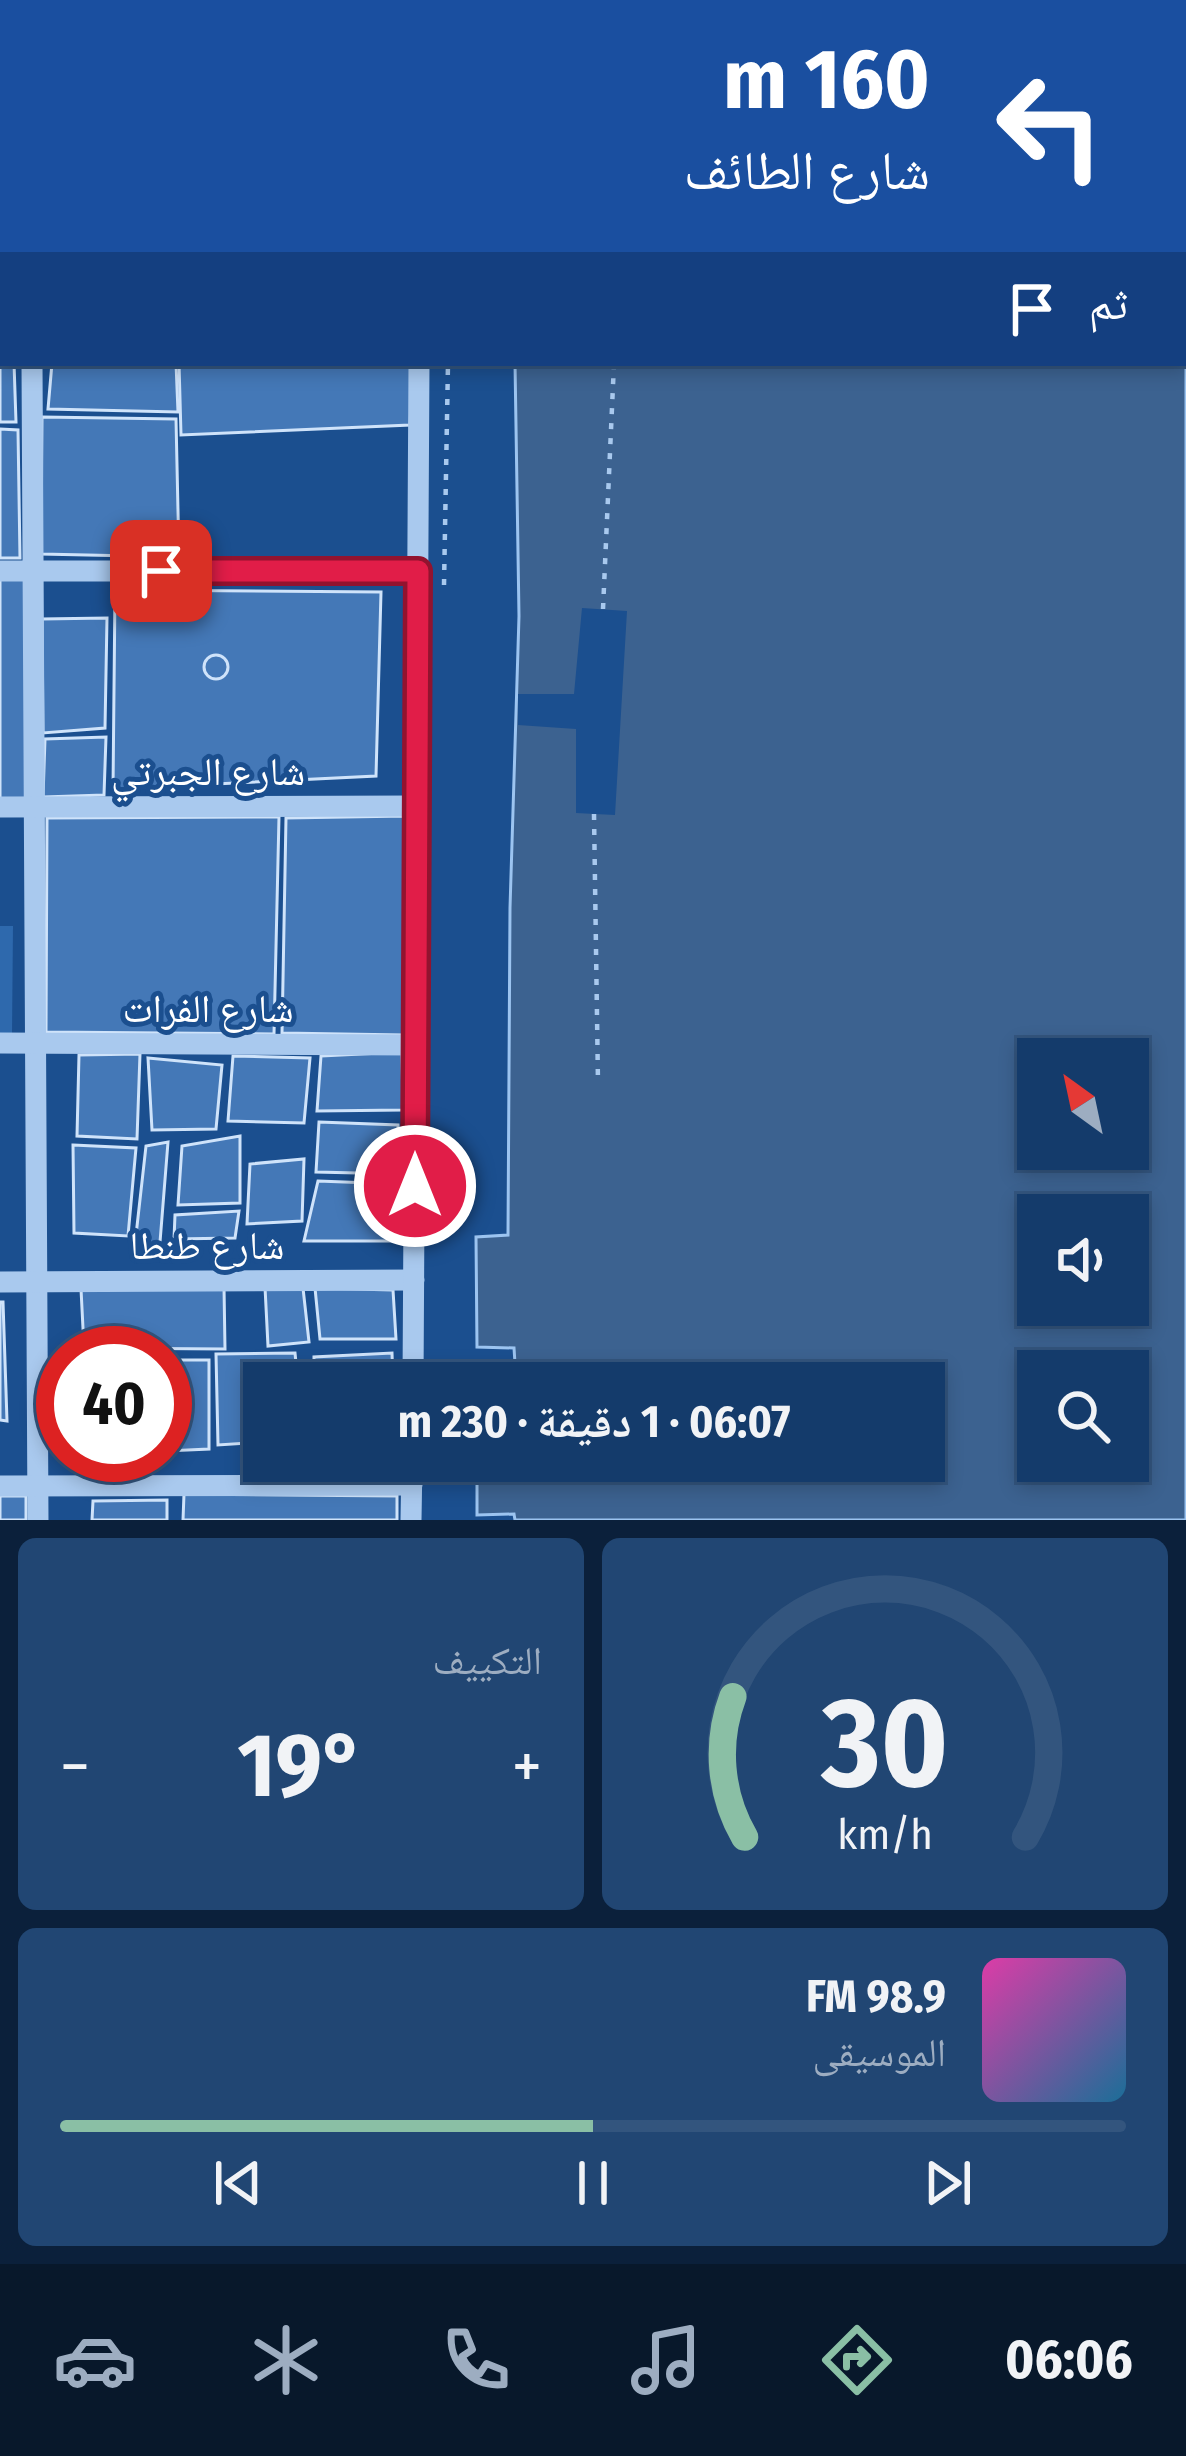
<!DOCTYPE html>
<html lang="ar">
<meta charset="utf-8">
<style>
body{margin:0;font-family:"Fira Sans Condensed","Noto Naskh Arabic",sans-serif;background:#214673;color:#f1f3f6;direction:rtl;height:100vh;display:flex;flex-direction:column;font-size:45px;white-space:nowrap}
*{box-sizing:border-box;margin:0}
p{font-size:39px;color:#9dadc1}
.icon{flex:none;width:66px;height:66px;fill:none;stroke:currentColor;stroke-width:2;stroke-linecap:round;stroke-linejoin:round}
.map{position:relative;height:1520px;overflow:hidden;direction:ltr}
.drawer{display:flex;flex-direction:column;gap:18px;padding:18px;background:#0b203b;flex:1}
.drawer>*{flex:none}
.top-card{position:absolute;left:0px;top:0px;width:1188px;height:366px;box-shadow:0 6px 18px #0003,0 0 0 3px #33557e;direction:rtl;background:#1a4fa0;color:#fff;overflow:hidden}
.needle{width:78px;rotate:327deg}
.buttons{position:absolute;left:1017px;top:1038px;display:grid;gap:24px}
.buttons a{display:grid;place-items:center;width:132px;height:132px;border-radius:0px;background:#143b6b;box-shadow:0 6px 18px #0003,0 0 0 3px #33557e;font-size:60px}
.speed{position:absolute;left:36px;top:1326px;display:flex;gap:24px;font-size:60px;font-weight:700;text-align:center}
.speed>*{display:grid;place-content:center;width:156px;height:156px;border-radius:50%;background:#143b6b;box-shadow:0 6px 18px #0003,0 0 0 3px #33557e;line-height:1}
.speed .limit{border:18px solid #d22;background:#fff;color:#111}
.pin{position:absolute;display:grid;place-items:center;width:102px;height:102px;color:#fff;margin:-51px;border-radius:24px;box-shadow:0 6px 18px #0006}
.me{position:absolute;width:132px;margin:-66px;rotate:0deg;stroke-linejoin:round;filter:drop-shadow(0 0 9px #0008)}
.turn{display:flex;align-items:center;gap:42px;height:252px;padding:0 60px;font-size:54px}
.turn .icon{width:156px;height:156px;stroke-width:2.5}
.turn b{display:block;font-size:84px;line-height:102px}
.then{display:flex;align-items:center;height:114px;padding:0 60px;background:#0003;gap:24px;font-size:45px}
.big{font-size:90px;font-weight:700;line-height:1.1}
.drawer .widget{flex:1;display:flex;flex-direction:column;justify-content:center;gap:18px;min-width:0;padding:0 42px;border-radius:18px;background:#214673}
.drawer .dial{align-items:center;gap:0}
.dial svg{height:312px;overflow:visible;fill:none;stroke:#33557e;stroke-width:7;stroke-linecap:round;text-anchor:middle}
.dial text{fill:#f1f3f6;stroke:none}
.song{display:flex;align-items:center;gap:36px}
.cover{width:144px;height:144px;border-radius:18px;background:linear-gradient(135deg,hsl(320 70% 55%),hsl(200 70% 35%))}
.played{height:12px;border-radius:6px;background:linear-gradient(90deg,#8abfa5 50%,#33557e 50%)}
.keys{display:flex;justify-content:space-around;direction:ltr}
.heat{display:flex;justify-content:space-between;align-items:center;font-size:66px;direction:ltr}
.drawer .tiles{flex:1;display:grid;gap:18px;grid-template-columns:1fr 1fr}
.widget:last-child{grid-column:span 2}
.trip{position:absolute;left:243px;top:1362px;width:702px;height:120px;border-radius:0px;background:#143b6b;box-shadow:0 6px 18px #0003,0 0 0 3px #33557e;font-weight:700;line-height:120px;text-align:center;direction:rtl}
.dock{display:flex;height:192px;justify-content:space-around;align-items:center;background:#08182b;color:#9dadc1}
.dock .icon{width:84px;height:84px}
.dock .selected{color:#8abfa5}
.dock b{font-size:54px;color:#f1f3f6}
.map>svg:first-child{display:block}
.green{fill:#2e69ad}
.water{fill:#3c6290;stroke:#9cc4f0;stroke-width:3;fill-rule:evenodd}
.pier{fill:#1b4f8f}
.building{fill:#4478b7;stroke:#cfe3fa;stroke-width:3}
.lines{fill:none;stroke-linecap:round;stroke-linejoin:round}
.path{stroke:#a9c9ee;stroke-width:4.5;stroke-dasharray:6 9;stroke-linecap:butt}
.minor{stroke:#a9c9ee;stroke-width:21}
.route-casing{stroke:#92132f;stroke-width:30}
.route{stroke:#e11d48;stroke-width:21}
.labels{text-anchor:middle;stroke-width:10;stroke-linejoin:round;paint-order:stroke}
.street-label{font-size:39px;fill:#fff;stroke:#1b4f8f}
</style>
<div class="map">
<svg width="1186" height="1520" viewBox="0 0 1186 1520">
<rect width="100%" height="100%" fill="#1b4f8f"/>
<!-- green -->
<g class="green">
<polygon points="69,0 391,0 69,3"/>
<polygon points="0,926 13,926 12,1034 0,1034"/>
</g>
<!-- water -->
<path class="water" d="M511,0H1186V1520H515L514,1514L477,1515V1461H924V1383H476L516,1379L514,1348L477,1347L476,1237L508,1235L510,908L519,616L515,363H1185V3ZM1038,1059H1128V1149H1038ZM1038,1215H1128V1305H1038ZM1038,1371H1128V1461H1038Z"/>
<!-- pier -->
<polygon class="pier" points="582,608 627,611 615,815 576,813 576,729 518,725 518,694 574,694"/>
<!-- building -->
<g class="building">
<polygon points="0,0 25,3 3,3 3,98"/>
<rect x="0" y="106" width="3" height="222"/>
<polygon points="0,347 3,363 14,363 16,422 0,422"/>
<polygon points="52,363 176,363 178,412 48,409"/>
<polygon points="179,363 413,363 410,425 181,435"/>
<polygon points="42,417 176,419 179,557 41,554"/>
<polygon points="0,429 18,430 20,558 0,558"/>
<polygon points="0,578 26,578 26,801 0,800"/>
<polygon points="115,590 381,592 376,776 113,789"/>
<polygon points="107,618 105,728 43,733 42,619"/>
<circle cx="216" cy="667" r="12"/>
<polygon points="106,737 104,795 43,797 45,739"/>
<polygon points="406,816 404,1035 282,1033 286,818"/>
<polygon points="279,817 274,1034 46,1032 47,818"/>
<polygon points="402,1052 403,1110 317,1111 321,1056"/>
<polygon points="140,1054 137,1139 77,1136 79,1055"/>
<polygon points="233,1056 310,1058 304,1123 228,1121"/>
<polygon points="148,1058 222,1065 216,1129 152,1130"/>
<polygon points="319,1122 398,1125 399,1174 316,1172"/>
<polygon points="240,1136 240,1203 178,1205 182,1146"/>
<polygon points="168,1142 160,1242 135,1244 146,1146"/>
<polygon points="73,1145 136,1148 128,1236 74,1233"/>
<polygon points="304,1159 302,1221 247,1224 250,1164"/>
<polygon points="318,1181 396,1184 402,1241 304,1241"/>
<polygon points="239,1211 235,1238 174,1239 175,1215"/>
<polygon points="224,1287 225,1349 84,1348 81,1289"/>
<polygon points="265,1287 303,1288 309,1342 268,1346"/>
<polygon points="315,1288 393,1290 396,1339 320,1339"/>
<polygon points="0,1302 3,1302 7,1421 0,1420"/>
<polygon points="295,1353 298,1383 264,1383 264,1442 218,1445 216,1354"/>
<polygon points="392,1353 393,1383 314,1383 314,1357"/>
<polygon points="167,1360 209,1360 209,1449 166,1451"/>
<polygon points="184,1494 397,1496 397,1520 183,1520"/>
<rect x="0" y="1496" width="26" height="24"/>
<polygon points="167,1500 167,1520 92,1520 93,1501"/>
</g>
<g class="lines">
<!-- path -->
<g class="path">
<polyline points="261,3 261,0"/>
<polyline points="444,585 448,363"/>
<polyline points="603,609 614,363"/>
<polyline points="594,814 598,1083"/>
</g>
<!-- minor -->
<g class="minor">
<polyline points="29,0 30,3"/>
<polyline points="420,3 420,0"/>
<polyline points="0,100 3,100"/>
<polyline points="0,336 3,336"/>
<polyline points="32,363 38,1520"/>
<polyline points="0,571 418,571"/>
<polyline points="0,807 416,806"/>
<polyline points="0,1043 415,1045"/>
<polyline points="0,1282 414,1280"/>
<polyline points="413,1383 419,363"/>
<polyline points="0,1486 412,1485"/>
<polyline points="411,1520 412,1461"/>
</g>
</g>
<g class="lines">
<defs>
<polyline id="route" points="161,571 418,571 415,1186"/>
</defs>
<!-- route casing -->
<use href="#route" class="route-casing"/>
<!-- route -->
<use href="#route" class="route"/>
</g>
<g class="labels">
<!-- street labels -->
<g class="street-label">
<text x="208" y="785">شارع الجبرتي</text>
<text x="208" y="1022">شارع الفرات</text>
<text x="207" y="1259">شارع طنطا</text>
</g>
</g>
</svg>
<div class="buttons">
<a><svg class="needle" viewBox="-14 -14 28 28"><path d="M0-13l5 13h-10z" fill="#e53935"/><path d="M0 13l5-13h-10z" fill="#9dadc1"/></svg></a>
<a><svg class="icon" aria-label="sound" viewBox="0 0 24 24"><path d="M4 9h4l5-4v14l-5-4H4zM17 9q2 3 0 6"/></svg></a>
<a><svg class="icon" aria-label="search" viewBox="0 0 24 24"><circle cx="10" cy="10" r="6"/><path d="M15 15l6 6"/></svg></a>
</div>
<div class="speed"><div class="limit">40</div></div>
<div class="pin" style="left:161px;top:571px;background:#d93025"><svg class="icon" aria-label="arrive" viewBox="0 0 24 24"><path d="M6 21V4h12l-3 4 3 4H6"/></svg></div>
<svg class="me" style="left:415px;top:1186px" viewBox="-20 -20 40 40"><circle r="17" fill="#e11d48" stroke="#fff" stroke-width="3"/><path d="M0-11L8 9 0 5-8 9z" fill="#fff"/></svg>
<div class="trip">06:07 · 1 دقيقة · 230 m</div>
<div class="top-card">
<div class="turn"><svg class="icon" aria-label="left" viewBox="0 0 24 24"><path d="M17 20v-9H6M10 6l-5 5 5 5"/></svg><div><b>160 m</b>شارع الطائف</div></div>
<div class="then">ثم<svg class="icon" aria-label="arrive" viewBox="0 0 24 24"><path d="M6 21V4h12l-3 4 3 4H6"/></svg></div>
</div>
</div>
<section class="drawer">
<div class="tiles">
<div class="widget dial"><svg viewBox="0 0 100 80">
<path d="M14 69A42 42 0 1 1 86 69"/>
<path d="M14 69A42 42 0 0 1 11 33" stroke="#8abfa5"/>
<text x="50" y="56" font-size="32" font-weight="700">30</text>
<text x="50" y="72" font-size="11">km/h</text>
</svg></div>
<div class="widget"><p>التكييف</p>
<div class="heat"><a>−</a><b class="big">19°</b><a>+</a></div>
</div>
<div class="widget">
<div class="song"><i class="cover"></i><div><b>98.9 FM</b><p>الموسيقى</p></div></div>
<div class="played"></div>
<div class="keys"><svg class="icon" aria-label="previous" viewBox="0 0 24 24"><path d="M18 5L8 12l10 7zM5 5v14"/></svg><svg class="icon" aria-label="pause" viewBox="0 0 24 24"><path d="M8 5v14M16 5v14"/></svg><svg class="icon" aria-label="next" viewBox="0 0 24 24"><path d="M6 5l10 7-10 7zM19 5v14"/></svg></div>
</div>
</div>
</section>
<nav class="dock">
<b>06:06</b>
<svg class="icon selected" aria-label="directions" viewBox="0 0 24 24"><path d="M12 3l9 9-9 9-9-9zM9 14v-3h6M13 9l2 2-2 2"/></svg>
<svg class="icon" aria-label="music" viewBox="0 0 24 24"><path d="M9 18V5l10-2v13"/><circle cx="6" cy="18" r="3"/><circle cx="16" cy="16" r="3"/></svg>
<svg class="icon" aria-label="phone" viewBox="0 0 24 24"><path d="M5 4h4l2 5-3 2q2 4 5 5l2-3 5 2v4C11 20 4 13 5 4z"/></svg>
<svg class="icon" aria-label="climate" viewBox="0 0 24 24"><path d="M12 3v18M4 7l16 10M4 17L20 7"/></svg>
<svg class="icon" aria-label="car" viewBox="0 0 24 24"><path d="M5 17H2v-5l4-1 3-4h7l3 4 3 1v5h-3M9 17h6M6 11h13"/><circle cx="7" cy="17" r="2"/><circle cx="17" cy="17" r="2"/></svg>
</nav>
